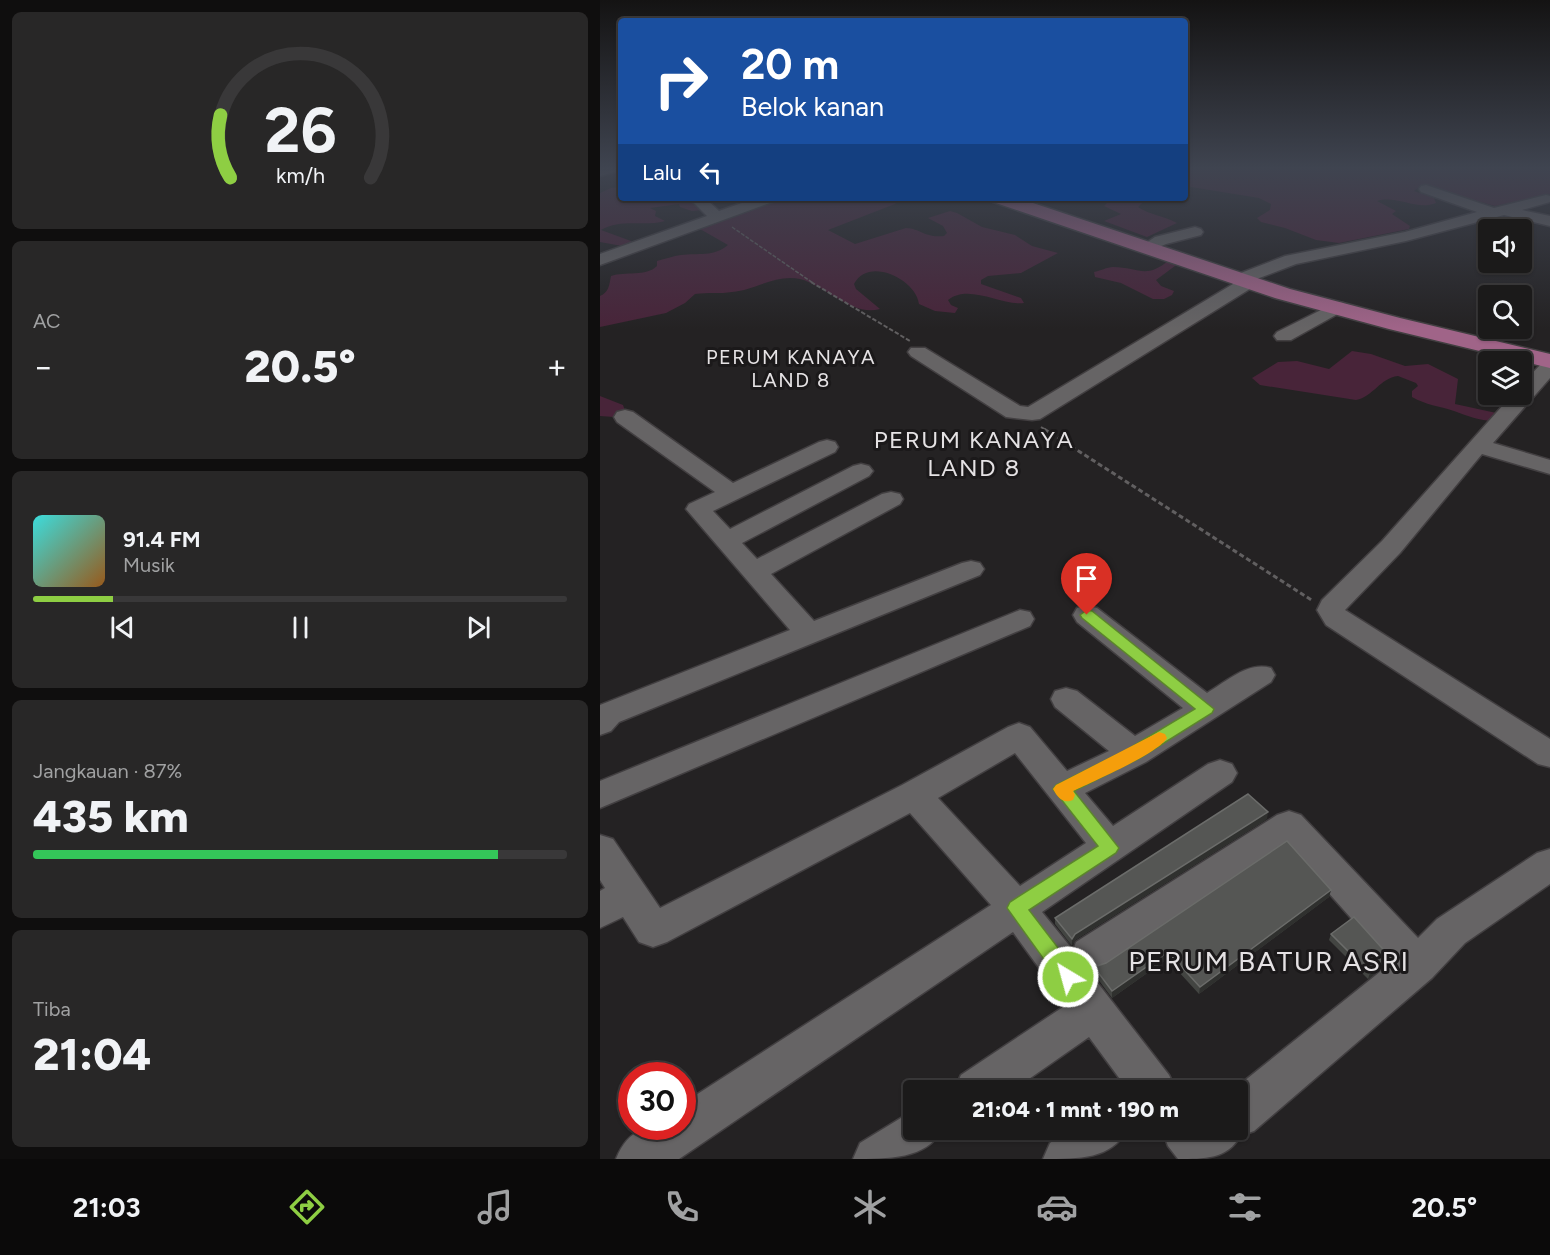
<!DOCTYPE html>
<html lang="id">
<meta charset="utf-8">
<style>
body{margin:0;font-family:Figtree,sans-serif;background:#282727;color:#f1f3f6;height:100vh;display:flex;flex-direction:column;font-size:22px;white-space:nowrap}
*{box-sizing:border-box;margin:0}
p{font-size:20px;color:#a0a1a2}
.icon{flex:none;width:33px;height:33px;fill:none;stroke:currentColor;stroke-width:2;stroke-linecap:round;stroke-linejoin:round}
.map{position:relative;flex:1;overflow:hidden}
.side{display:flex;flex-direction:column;gap:12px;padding:12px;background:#0f0e0e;width:600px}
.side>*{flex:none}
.hud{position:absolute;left:18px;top:18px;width:570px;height:183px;border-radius:6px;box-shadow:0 2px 4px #0004,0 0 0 2px #393839;background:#1a4fa0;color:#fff;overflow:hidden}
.buttons{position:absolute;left:878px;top:219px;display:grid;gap:12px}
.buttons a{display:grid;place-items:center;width:54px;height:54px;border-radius:6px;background:#1b1a1a;box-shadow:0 2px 4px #0004,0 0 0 2px #393839;font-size:30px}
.speed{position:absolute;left:18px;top:1062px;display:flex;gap:12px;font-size:30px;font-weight:700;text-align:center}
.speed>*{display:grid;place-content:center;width:78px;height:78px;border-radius:50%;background:#1b1a1a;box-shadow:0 2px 4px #0004,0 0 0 2px #393839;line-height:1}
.speed .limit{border:9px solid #d22;background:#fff;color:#111}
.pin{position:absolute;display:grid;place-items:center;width:51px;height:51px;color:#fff;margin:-62px -26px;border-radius:50% 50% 50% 0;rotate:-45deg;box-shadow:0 0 6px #0007}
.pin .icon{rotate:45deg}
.me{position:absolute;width:66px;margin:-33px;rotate:323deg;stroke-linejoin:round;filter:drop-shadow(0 0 4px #0008)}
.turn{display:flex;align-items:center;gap:21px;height:126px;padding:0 24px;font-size:27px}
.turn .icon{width:78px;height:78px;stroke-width:2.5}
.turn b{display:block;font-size:42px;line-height:51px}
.then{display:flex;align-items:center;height:57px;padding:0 24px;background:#0003;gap:12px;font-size:22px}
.big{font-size:45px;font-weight:800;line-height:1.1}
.side .tile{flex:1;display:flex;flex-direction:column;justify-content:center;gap:9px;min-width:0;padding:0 21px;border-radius:9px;background:#282727}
.side .dial{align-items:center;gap:0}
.dial svg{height:156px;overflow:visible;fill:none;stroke:#393839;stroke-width:7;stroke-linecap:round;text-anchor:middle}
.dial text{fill:#f1f3f6;stroke:none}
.song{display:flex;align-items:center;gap:18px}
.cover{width:72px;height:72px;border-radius:9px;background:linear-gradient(135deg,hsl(180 70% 55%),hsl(30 70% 35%))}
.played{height:6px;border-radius:3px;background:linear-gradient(90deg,#8ece43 15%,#393839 15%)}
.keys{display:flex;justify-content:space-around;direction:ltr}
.heat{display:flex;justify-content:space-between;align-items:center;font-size:33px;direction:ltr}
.charge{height:9px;border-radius:4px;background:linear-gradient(90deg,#34c759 87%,#393839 0)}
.trip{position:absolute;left:303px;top:1080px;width:345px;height:60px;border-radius:6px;background:#1b1a1a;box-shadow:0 2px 4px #0004,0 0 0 2px #393839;font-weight:800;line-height:60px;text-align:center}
.tab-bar{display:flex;height:96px;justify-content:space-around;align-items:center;background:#0b0a0a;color:#a0a1a2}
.tab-bar .icon{width:42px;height:42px}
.tab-bar .active{color:#8ece43}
.tab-bar b{font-size:27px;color:#f1f3f6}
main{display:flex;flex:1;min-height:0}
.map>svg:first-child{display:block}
.green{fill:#482439}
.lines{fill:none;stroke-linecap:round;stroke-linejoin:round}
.minor-casing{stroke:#423f41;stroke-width:3}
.major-casing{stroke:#423f41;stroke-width:3}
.path-far2{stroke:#615f60;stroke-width:1.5;stroke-dasharray:4 1.5;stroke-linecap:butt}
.path-far1{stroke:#615f60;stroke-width:2;stroke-dasharray:4.5 2;stroke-linecap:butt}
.path{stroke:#615f60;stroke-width:3;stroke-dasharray:5 3;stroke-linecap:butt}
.minor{fill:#666465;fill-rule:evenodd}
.major{fill:#a06488;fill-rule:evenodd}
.wall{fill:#434542}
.shaded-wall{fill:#2f302e}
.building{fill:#555654;stroke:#6b6c6a;stroke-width:1.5}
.route{fill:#8ece43;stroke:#5c862c;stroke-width:1.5}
.slow{fill:#f59e0b}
.labels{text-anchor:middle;stroke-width:6;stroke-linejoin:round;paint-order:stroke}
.far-neighbourhood-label{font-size:20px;letter-spacing:1.5px;fill:#e5e2e4;stroke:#1b191a}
.neighbourhood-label{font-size:24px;letter-spacing:1.5px;fill:#e5e2e4;stroke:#1b191a}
.near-neighbourhood-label{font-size:28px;letter-spacing:1.5px;fill:#e5e2e4;stroke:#1b191a}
</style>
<main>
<section class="side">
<div class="tile dial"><svg viewBox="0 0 100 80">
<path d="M14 69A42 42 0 1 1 86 69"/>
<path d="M14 69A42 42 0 0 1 9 37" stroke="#8ece43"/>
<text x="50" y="56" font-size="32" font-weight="700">26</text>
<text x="50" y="72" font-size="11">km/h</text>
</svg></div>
<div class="tile"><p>AC</p>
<div class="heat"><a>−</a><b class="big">20.5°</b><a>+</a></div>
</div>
<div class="tile">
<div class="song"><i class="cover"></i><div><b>91.4 FM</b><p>Musik</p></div></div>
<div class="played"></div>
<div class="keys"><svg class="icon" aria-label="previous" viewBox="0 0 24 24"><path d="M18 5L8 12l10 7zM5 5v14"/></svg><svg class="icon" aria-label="pause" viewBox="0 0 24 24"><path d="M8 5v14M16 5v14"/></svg><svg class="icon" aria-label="next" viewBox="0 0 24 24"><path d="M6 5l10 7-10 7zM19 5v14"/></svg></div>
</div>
<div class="tile"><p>Jangkauan · 87%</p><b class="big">435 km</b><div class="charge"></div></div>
<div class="tile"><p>Tiba</p><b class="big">21:04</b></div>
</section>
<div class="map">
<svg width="950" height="1159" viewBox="0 0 950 1159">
<rect width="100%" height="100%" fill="#242223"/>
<!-- green -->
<g class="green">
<path d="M585,167H950V194L895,206L822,185L814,191L834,198L836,203C816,211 798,195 777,201L796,211L792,214L810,226L809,229L739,243L716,240L685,228L661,222L657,218L670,210L671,204L659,198L585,186Z"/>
<path d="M21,187V198H120L99,207L102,210L92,211L80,207L79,204L50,208L56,211L55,216L65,221C44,227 21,218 1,230L31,241V243L22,246L0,242V193L11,188Z"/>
<path d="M181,198H301L295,204L228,230L255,244L306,228C322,229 324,238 344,236L347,233L343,226L328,218L350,211L357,213L382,227L415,235L432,246L458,253L421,273L388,276L381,280V284L421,298L424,303C401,306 369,283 348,300L351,305L358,308L355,313L335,311L319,304C316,279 268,256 254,284L256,289L280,309C252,317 227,286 200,279C176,274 155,290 132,292C120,294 108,292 95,294L85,303L66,313L0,327V296C9,292 9,286 11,276C25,271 46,277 57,266V261C65,259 73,256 81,255C98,253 114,257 128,245L100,229Z"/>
<path d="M496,198H547L538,207C550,215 565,216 577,223L547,237L504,221L521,214L504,206L507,203Z"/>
<path d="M569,260L579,263L556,280L561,286L574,291L572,295L564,299H553L521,283L495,277L494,272C500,271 507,267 513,267C538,267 546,280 569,260Z"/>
<path d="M752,351L771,354L805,366L828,364L858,379L855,404L901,414L892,421C878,420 867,416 854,411C839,406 826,405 812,397V391L818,386L816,383L798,376C780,378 773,397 756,400L660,385L652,378L678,362L697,361L729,369Z"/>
<polygon points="0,396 23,405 25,411 14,417 0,416"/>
</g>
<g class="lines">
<defs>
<g id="minor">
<polygon points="21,167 21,170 0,176 0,168"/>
<polygon points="826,185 894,208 946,195 950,196 950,202 922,210 950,216 950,226 904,215 806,241 696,264 654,280 656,283 653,287 440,419 432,420 406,417 311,356 308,352 311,348 325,348 420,406 428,407 633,284 630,280 633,276 685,256 805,232 877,212 821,192 819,189 821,186"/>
<polygon points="89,198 105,198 119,211 156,198 177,198 175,201 0,265 0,254 107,216"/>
<polygon points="595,227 601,229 603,232 601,235 566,244 548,252 540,247 555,237"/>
<polygon points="737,302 743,303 746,307 743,311 691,340 677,340 674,336 677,332"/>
<polygon points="950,360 950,378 893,443 950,460 950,474 882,454 800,553 745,610 950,739 950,767 938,764 726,625 717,610 722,600 782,541 913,394 921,394 921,385 943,362"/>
<polygon points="25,410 33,412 133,483 219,442 227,440 235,442 238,447 235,452 113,511 130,529 253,466 261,464 269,466 273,471 269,476 142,543 157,559 282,494 291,492 300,494 303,499 300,504 171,574 214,621 362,563 371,561 380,563 384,569 380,575 19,722 11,731 0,735 0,705 190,630 86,509 89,504 115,492 17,422 14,417 17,412"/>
<path d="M487,606L497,608L607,693C626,682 648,661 671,668L675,675L671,682L546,762L485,793L513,826L608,764L620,760L632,764L637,773L632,782L442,912L473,950L476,942L677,815L689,811L701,815L818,938L837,919L937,853L950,849V884L865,943L832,978L654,1131L640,1136C628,1159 604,1159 578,1159L568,1146L562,1130H638V1090H633L791,963L686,845L504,968L490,973L569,1075L576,1090H528L489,1037L413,1090H354L361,1075L466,1005L413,932L79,1159H16C30,1125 50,1126 82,1126V1104L391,905L310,813L67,942L53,947L39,942L23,917L0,928V891L5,888L0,880V835L13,839L60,908L302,785L408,727L419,723L430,727L467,771L509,751L455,707L451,699L455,691L466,688L477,691L535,736L583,708L477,622L473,615L477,608ZM415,753L486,843L420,886L338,798Z"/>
<polygon points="420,610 430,612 434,619 430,626 0,808 0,781"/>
<path d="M314,1110V1130H341C328,1159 287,1159 253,1159L260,1143Z"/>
<path d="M468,1130H527C511,1159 480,1159 443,1159L450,1143Z"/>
</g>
<polygon id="major" points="390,198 418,198 690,289 800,318 950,354 950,368 789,329 675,298 393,202"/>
</defs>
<!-- minor casing -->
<use href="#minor" class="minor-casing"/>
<!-- major casing -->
<use href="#major" class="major-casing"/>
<!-- path-far2 -->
<polyline class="path-far2" points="132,227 213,283"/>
<!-- path-far1 -->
<g class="path-far1">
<polyline points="211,282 310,341"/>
<polyline points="441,427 446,430"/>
</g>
<!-- path -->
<polyline class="path" points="444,429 713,601"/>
<!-- minor -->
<use href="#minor" class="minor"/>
<!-- major -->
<use href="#major" class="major"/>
</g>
<!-- wall -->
<g class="wall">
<polygon points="667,819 475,940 472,946 455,924 455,918"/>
<polygon points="731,890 729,897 599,994 567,959 512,998 494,974 494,967"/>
<polygon points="731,934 788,963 768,979 729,940"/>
</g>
<!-- shaded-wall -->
<g class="shaded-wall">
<polygon points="668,812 667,819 475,940 472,946 472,939 475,934"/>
<polygon points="731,890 729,897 599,994 600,987"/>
<polygon points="568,952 567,959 512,998 512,991"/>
<polygon points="790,957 788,963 768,979 770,973"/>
</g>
<!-- building -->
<g class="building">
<polygon points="648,794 668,812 475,934 472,939 455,918"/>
<polygon points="687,841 731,890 600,987 568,952 512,991 494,967 506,963"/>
<polygon points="754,917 790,957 770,973 731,934"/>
</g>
<!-- sky -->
<linearGradient id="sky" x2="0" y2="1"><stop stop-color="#141313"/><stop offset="0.51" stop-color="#3f4450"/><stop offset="1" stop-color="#3f4450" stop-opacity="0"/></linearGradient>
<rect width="950" height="329" fill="url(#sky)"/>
<!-- route -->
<polygon class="route" points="487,610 492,611 614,709 612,713 540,758 474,791 519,848 516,853 429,910 475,970 478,977 475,983 468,986 461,983 407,908 410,902 498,846 453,789 456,785 528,749 595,709 482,618 480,615"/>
<!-- slow -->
<path class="slow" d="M559,732L565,734L567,738C559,753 492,782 473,791L475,795L473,800C463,804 458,798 453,789L456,785Z"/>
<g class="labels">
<!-- far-neighbourhood labels -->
<g class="far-neighbourhood-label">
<text x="191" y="364">PERUM KANAYA<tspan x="191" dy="23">LAND 8</tspan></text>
</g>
<!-- neighbourhood labels -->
<g class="neighbourhood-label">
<text x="374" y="448">PERUM KANAYA<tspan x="374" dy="28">LAND 8</tspan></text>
</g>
<!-- near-neighbourhood labels -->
<g class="near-neighbourhood-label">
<text x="669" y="971">PERUM BATUR ASRI</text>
</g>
</g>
</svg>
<div class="buttons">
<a><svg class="icon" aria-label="sound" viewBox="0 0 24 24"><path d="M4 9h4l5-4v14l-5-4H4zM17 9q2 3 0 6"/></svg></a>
<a><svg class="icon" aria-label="search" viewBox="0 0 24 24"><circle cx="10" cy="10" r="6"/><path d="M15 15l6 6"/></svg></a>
<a><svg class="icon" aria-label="layers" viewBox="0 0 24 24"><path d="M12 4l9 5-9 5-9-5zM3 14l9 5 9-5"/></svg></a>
</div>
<div class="speed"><div class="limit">30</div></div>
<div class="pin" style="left:487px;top:615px;background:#d93025"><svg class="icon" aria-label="arrive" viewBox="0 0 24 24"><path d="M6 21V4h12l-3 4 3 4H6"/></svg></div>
<svg class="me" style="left:468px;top:977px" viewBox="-20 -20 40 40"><circle r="17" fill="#8ece43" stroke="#fff" stroke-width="3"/><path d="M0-11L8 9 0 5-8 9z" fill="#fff"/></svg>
<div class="trip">21:04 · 1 mnt · 190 m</div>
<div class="hud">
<div class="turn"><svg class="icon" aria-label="right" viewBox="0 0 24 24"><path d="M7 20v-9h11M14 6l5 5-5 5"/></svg><div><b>20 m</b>Belok kanan</div></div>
<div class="then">Lalu<svg class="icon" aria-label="left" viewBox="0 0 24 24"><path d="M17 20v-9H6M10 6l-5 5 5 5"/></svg></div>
</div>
</div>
</main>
<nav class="tab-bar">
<b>21:03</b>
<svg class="icon active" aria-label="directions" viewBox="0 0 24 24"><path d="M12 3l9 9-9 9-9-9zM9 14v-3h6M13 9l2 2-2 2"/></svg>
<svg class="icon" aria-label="music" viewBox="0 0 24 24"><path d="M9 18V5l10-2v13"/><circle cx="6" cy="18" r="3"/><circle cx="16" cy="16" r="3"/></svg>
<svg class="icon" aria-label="phone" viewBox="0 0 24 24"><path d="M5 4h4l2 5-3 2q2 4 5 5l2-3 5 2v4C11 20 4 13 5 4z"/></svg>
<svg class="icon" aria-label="climate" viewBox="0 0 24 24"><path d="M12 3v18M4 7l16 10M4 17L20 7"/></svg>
<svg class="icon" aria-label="car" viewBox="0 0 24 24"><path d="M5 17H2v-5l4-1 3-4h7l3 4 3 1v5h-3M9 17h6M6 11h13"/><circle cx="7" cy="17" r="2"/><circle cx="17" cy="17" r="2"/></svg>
<svg class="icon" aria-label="filters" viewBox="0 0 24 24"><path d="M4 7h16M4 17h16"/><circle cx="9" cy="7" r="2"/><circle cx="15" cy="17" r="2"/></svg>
<b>20.5°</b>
</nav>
